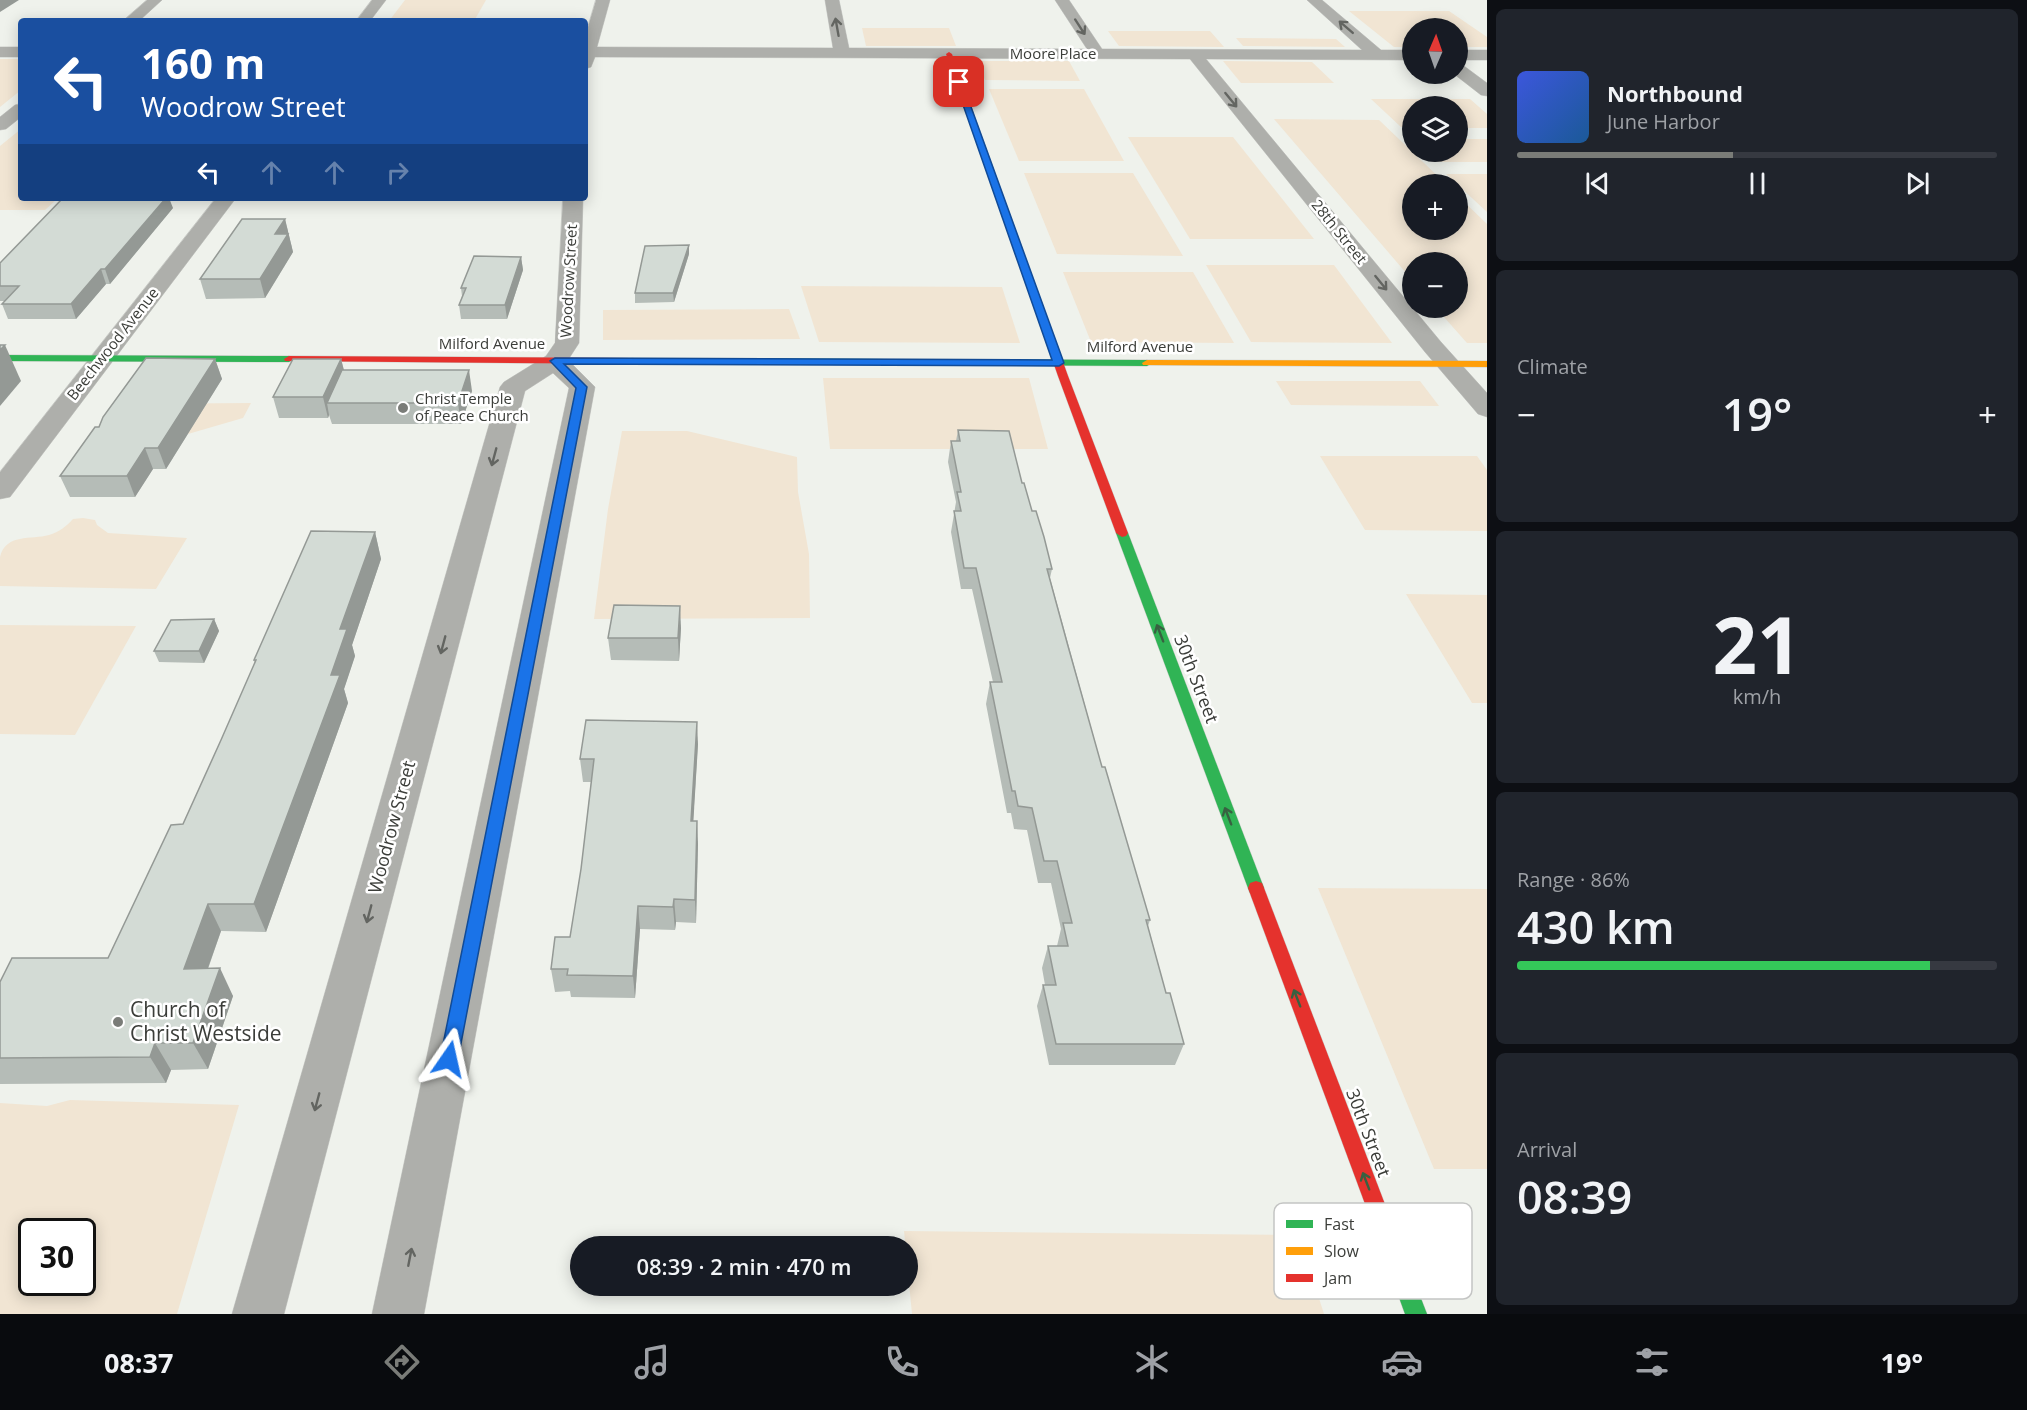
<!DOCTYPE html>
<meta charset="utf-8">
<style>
body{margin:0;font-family:"Open Sans",sans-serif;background:#20242c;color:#f1f3f6;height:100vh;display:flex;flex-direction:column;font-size:22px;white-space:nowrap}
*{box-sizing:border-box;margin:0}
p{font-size:20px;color:#9ea1a6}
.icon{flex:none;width:33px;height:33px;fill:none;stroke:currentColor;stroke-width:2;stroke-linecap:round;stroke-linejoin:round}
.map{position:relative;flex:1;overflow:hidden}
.side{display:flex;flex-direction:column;gap:9px;padding:9px;background:#0d0f14;width:540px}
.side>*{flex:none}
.guide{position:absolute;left:18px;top:18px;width:570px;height:183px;border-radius:6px;box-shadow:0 3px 15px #0003;background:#1a4fa0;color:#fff;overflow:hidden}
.needle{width:39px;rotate:2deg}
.controls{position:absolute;left:1402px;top:18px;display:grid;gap:12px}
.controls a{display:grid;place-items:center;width:66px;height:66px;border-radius:50%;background:#171b24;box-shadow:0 3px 15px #0003;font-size:30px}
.speed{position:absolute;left:18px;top:1218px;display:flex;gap:12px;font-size:30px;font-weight:700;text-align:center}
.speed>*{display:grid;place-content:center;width:78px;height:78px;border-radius:50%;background:#171b24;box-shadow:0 3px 15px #0003;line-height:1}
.speed .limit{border:3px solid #111;border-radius:9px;background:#fff;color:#111}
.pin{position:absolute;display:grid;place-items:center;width:51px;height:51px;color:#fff;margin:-26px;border-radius:12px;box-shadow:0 3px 9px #0006}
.me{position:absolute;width:66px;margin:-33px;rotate:11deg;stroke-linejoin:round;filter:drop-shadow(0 0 4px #0008)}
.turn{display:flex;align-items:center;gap:21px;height:126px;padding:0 24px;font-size:27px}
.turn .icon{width:78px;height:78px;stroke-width:2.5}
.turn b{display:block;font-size:42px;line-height:51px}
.lanes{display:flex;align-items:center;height:57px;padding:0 24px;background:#0003;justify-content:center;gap:30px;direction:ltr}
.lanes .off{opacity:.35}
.big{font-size:45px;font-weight:600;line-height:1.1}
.side .widget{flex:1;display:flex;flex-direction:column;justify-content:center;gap:9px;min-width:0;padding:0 21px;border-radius:9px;background:#20242c}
.side .dial{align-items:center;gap:0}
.dial b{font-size:78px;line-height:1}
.song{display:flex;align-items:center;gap:18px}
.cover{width:72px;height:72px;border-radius:9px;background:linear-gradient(135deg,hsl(230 70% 55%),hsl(210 70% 35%))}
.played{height:6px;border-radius:3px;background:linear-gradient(90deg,#7a7c78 45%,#363941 45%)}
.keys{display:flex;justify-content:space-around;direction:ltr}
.heat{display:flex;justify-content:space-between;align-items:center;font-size:33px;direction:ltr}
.charge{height:9px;border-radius:4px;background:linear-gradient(90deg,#34c759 86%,#363941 0)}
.trip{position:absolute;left:570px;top:1236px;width:348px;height:60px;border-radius:30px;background:#171b24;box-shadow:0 3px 15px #0003;font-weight:600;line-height:60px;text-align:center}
.dock{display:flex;height:96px;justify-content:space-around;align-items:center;background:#090b0e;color:#9ea1a6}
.dock .icon{width:42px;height:42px}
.dock .selected{color:#7a7c78}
.dock b{font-size:27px;color:#f1f3f6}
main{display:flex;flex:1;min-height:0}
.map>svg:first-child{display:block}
.green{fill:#f1e5d3;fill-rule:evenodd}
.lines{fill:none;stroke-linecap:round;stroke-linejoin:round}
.street-casing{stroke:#cbcdc9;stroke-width:1}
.fast-casing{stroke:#cbcdc9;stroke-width:1}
.slow-casing{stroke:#cbcdc9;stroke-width:1}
.jam-casing{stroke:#cbcdc9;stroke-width:1}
.street{fill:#aeafab;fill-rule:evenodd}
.fast{fill:#30b455;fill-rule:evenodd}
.slow{fill:#ff9f0a;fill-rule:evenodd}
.jam{fill:#e5322d;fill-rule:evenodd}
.wall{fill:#b5bcb7}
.shaded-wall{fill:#949995}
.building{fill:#d3dbd5;stroke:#949995;stroke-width:1.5}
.oneway{stroke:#636561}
.oneway2{stroke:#386141}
.route{fill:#1a73e8;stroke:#114b97;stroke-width:1.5}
.poi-dot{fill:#7a7c78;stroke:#fff;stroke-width:2}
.labels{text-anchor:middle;stroke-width:5;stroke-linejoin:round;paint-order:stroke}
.far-street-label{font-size:15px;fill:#3b3d39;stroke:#fff}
.far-poi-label{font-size:15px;fill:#3b3d39;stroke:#fff;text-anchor:start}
.street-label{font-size:18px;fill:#3b3d39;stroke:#fff}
.near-poi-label{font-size:21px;fill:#3b3d39;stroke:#fff;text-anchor:start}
.key{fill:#fff;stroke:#c4c5c4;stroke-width:1.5}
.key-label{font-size:16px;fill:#3b3d39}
</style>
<main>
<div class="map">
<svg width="1487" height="1314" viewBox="0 0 1487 1314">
<rect width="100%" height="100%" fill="#eff2ec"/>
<!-- green -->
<g class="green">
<polygon points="405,0 486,0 474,21 389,21"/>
<polygon points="1349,11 1449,11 1487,37 1487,47 1458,47 1458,28 1413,28 1413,47 1394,47"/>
<polygon points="862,28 949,28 956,46 866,46"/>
<polygon points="1108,31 1210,31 1224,47 1119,46"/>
<polygon points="1236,38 1336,39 1345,47 1243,46"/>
<polygon points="0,59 21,59 21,90 0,107"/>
<polygon points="977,61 1069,61 1080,81 985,80"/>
<polygon points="1223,61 1312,62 1334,83 1241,83"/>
<polygon points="989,89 1084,89 1124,161 1019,161"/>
<polygon points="1371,99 1470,99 1487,114 1487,128 1458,128 1458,106 1413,106 1413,127 1401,127"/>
<polygon points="1274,119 1379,120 1446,184 1413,184 1413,230 1458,230 1458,196 1487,224 1487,343 1467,343 1436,308 1458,308 1458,262 1413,262 1413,281"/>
<polygon points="21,129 21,198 58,198 45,210 0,210 0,146"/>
<polygon points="1128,137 1233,137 1314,239 1190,239"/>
<polygon points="1458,139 1487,139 1487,162 1432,162 1421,152 1458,152"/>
<polygon points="1024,173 1133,173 1183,256 1057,254"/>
<polygon points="1446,174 1487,174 1487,212"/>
<polygon points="1206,265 1334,265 1392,343 1251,342"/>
<polygon points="1063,272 1193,272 1234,343 1091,342"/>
<polygon points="801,286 1002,287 1020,343 819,342"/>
<polygon points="789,309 800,339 603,340 603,310"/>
<polygon points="823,378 1029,378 1048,449 830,449"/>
<polygon points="1276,381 1420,381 1439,406 1291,405"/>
<polygon points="251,403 243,418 188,434 92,434 117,404"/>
<polygon points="622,431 687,431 797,457 798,492 809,554 810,618 594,619 608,509"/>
<polygon points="1320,456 1477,456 1487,470 1487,531 1365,530"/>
<path d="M83,518L95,520L97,525L108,533L187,538L156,589L0,586C0,578 0,566 0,557C6,533 31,540 49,535C59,532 67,526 73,519Z"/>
<polygon points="1406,594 1487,595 1487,703 1472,703"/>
<polygon points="0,625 136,626 75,735 0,734"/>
<polygon points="1318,888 1487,889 1487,1169 1434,1169"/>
<path d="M70,1100L239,1105L177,1314H0V1103L47,1106ZM32,1232H82V1282H32Z"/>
<polygon points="904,1231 1299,1235 1324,1314 912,1314"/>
</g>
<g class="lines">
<defs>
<g id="street">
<polygon points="147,0 162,0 139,21 123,21"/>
<polygon points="372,0 386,0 370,21 356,21"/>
<polygon points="596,0 610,0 597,47 833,48 825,0 839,0 849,48 1087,49 1055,0 1069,0 1102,49 1362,50 1307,0 1322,0 1381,50 1413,50 1413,60 1206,59 1441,342 1487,393 1487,417 1478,414 1425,352 1190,59 595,57 591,67 585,69 585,37"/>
<rect x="0" y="47" width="21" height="10"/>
<rect x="1458" y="50" width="29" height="10"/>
<polygon points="1458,64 1464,66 1487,83 1487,96 1481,95 1454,74 1458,74"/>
<polygon points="21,104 21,117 6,129 0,130 0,117 15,105"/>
<polygon points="216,198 236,198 10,497 0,499 0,472"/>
<polygon points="563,198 583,198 579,343 568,360 595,387 424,1314 372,1314 569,388 553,373 525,391 284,1314 232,1314 500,387 504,382 546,356 555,343"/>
</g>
<g id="fast">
<polygon points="0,355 289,356 294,359 289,362 0,361"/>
<polygon points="633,358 1147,360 1152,363 1147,366 629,363 629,359"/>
<polygon points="1122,529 1128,533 1264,888 1262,893 1256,895 1250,893 1248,888 1116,533"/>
<polygon points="1381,1210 1388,1213 1427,1314 1405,1314 1371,1220 1374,1213"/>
</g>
<polygon id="slow" points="1147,360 1487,361 1487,367 1143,365 1142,363"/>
<g id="jam">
<polygon points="949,52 952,54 1068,376 1128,533 1126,536 1122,537 1116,533 1058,376 946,54"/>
<polygon points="289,356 633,358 638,361 633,364 285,361 284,359"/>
<polygon points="1256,881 1262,883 1264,888 1391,1220 1388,1227 1381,1230 1374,1227 1371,1220 1248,888 1250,883"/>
</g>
</defs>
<!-- street casing -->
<use href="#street" class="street-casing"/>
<!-- fast casing -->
<use href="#fast" class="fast-casing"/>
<!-- slow casing -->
<use href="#slow" class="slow-casing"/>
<!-- jam casing -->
<use href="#jam" class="jam-casing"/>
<!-- street -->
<use href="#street" class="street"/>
<!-- fast -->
<use href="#fast" class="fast"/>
<!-- slow -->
<use href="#slow" class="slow"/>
<!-- jam -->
<use href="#jam" class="jam"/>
</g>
<!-- wall -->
<g class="wall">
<polygon points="173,208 110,284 106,284 76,319 8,319 2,304 5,301 0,301 0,263"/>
<polygon points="285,219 293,252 265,298 206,299 200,279"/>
<polygon points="689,254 674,302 635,303 635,293"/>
<polygon points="521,257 523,270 507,319 461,319 459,305 462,296 461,288"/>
<polygon points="215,359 222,379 166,469 153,469 135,497 70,497 60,476 99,427"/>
<polygon points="341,359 344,370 472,391 461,424 332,424 329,415 328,418 279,418 273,397"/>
<polygon points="958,430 1022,483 1052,569 1050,578 1102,767 1150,920 1148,926 1166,993 1184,1044 1175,1065 1049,1065 1037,1006 1043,985 1045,985 1042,968 1048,946 1057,946 1061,929 1051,883 1038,883 1027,830 1014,829 1011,813 1007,813 986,704 990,682 993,682 972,589 961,589 951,532 956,502 948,462 951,441 956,441"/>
<polygon points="375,532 381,559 352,645 355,656 344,689 348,703 266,932 221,931 208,969 233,996 208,1069 171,1070 166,1083 0,1084 0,982 108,958 183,824 221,740 255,664 254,660"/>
<polygon points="214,619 219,631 204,663 159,662 154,651"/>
<polygon points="681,628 679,661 611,660 608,638"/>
<polygon points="698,744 693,821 698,844 696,923 676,922 675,930 640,929 635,998 571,997 570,991 555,992 551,969 570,937 581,869 591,782 583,782 580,759"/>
</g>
<!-- shaded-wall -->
<g class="shaded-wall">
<polygon points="0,0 19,0 0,12"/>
<polygon points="166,198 169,198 173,208 110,284 105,269"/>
<polygon points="285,219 293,252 265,298 260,279 275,234"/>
<polygon points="689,245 689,254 674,302 673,293"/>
<polygon points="521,257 523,270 507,319 505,305"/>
<polygon points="101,269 106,284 76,319 71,304"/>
<polygon points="5,345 21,381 0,406 0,350"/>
<polygon points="215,359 222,379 166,469 158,448"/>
<polygon points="341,359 346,379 327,403 329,415 328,418 323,397"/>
<polygon points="469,370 472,391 461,424 458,403"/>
<polygon points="145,448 153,469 135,497 127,476"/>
<polygon points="375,532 381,559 352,645 355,656 344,689 348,703 266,932 254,904 331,675 340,629"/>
<polygon points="680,606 681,628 679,661 678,638"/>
<polygon points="214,619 219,631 204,663 199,651"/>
<polygon points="697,722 698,744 692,844 691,821"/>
<polygon points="697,821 698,844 696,923 695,900"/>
<polygon points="674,899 676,922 675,930 673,907"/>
<polygon points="208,904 221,931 198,996 184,969"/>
<polygon points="638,906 640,929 635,998 633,976"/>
<polygon points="220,968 233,996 208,1069 193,1043"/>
<polygon points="155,1043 171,1070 166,1083 150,1057"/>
</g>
<!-- building -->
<g class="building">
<polygon points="63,198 166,198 105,269 101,269 71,304 2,304 19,286 0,286 0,263"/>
<polygon points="242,219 285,219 275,234 288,234 260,279 200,279"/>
<polygon points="689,245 673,293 635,293 645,246"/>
<polygon points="474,256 521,257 505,305 459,305 466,288 461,288"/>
<polygon points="0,345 5,345 0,350"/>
<polygon points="146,358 215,359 158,448 145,448 127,476 60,476 95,427 99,427 103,417"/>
<polygon points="293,359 341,359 323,397 273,397"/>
<polygon points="342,370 469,370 458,403 327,403"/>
<polygon points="958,430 1009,431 1022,483 1024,483 1032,511 1036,511 1044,537 1052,569 1047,569 1068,646 1102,767 1105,767 1150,920 1146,920 1166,993 1170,993 1184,1044 1056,1044 1043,985 1056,985 1048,946 1068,946 1063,923 1072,923 1057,861 1044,861 1032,808 1018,806 1015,791 1012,791 990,682 1002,682 976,568 964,568 954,511 961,511 957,492 961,492 951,441 960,441"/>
<polygon points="311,531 375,532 340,629 347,629 331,675 340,675 254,904 208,904 184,969 220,968 193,1043 155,1043 150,1057 0,1058 0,982 12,958 108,958 171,825 183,824 221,740 256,660 254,660"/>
<polygon points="614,605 680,606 678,638 608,638"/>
<polygon points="214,619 199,651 154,651 171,620"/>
<polygon points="586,720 697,722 691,821 697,821 695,900 674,899 673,907 638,906 633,976 567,975 568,969 551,969 555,937 570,937 581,869 594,759 580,759"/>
</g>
<!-- one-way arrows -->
<defs><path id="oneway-shaft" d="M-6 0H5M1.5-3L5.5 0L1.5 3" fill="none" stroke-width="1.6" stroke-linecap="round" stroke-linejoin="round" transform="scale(1.5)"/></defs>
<g class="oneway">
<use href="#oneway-shaft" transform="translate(837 27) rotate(-100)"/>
<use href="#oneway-shaft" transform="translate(1080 27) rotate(57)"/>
<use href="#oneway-shaft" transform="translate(1346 27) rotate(-139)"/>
<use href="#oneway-shaft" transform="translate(1231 100) rotate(51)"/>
<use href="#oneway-shaft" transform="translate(1381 283) rotate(51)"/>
<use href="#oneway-shaft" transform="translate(494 457) rotate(105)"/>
<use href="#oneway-shaft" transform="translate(443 645) rotate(105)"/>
<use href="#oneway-shaft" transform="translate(369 914) rotate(105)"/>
<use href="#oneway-shaft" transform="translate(317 1102) rotate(105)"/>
<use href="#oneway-shaft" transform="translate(410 1257) rotate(-79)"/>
</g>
<g class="oneway2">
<use href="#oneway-shaft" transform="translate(1160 633) rotate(-111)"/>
<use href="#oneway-shaft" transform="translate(1228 816) rotate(-111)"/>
<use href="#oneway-shaft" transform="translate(1297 998) rotate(-111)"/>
<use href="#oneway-shaft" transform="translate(1366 1181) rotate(-111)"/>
</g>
<!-- route -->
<polygon class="route" points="959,80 962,82 1064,363 1059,366 564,364 587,387 458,1059 455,1065 449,1068 442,1065 440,1059 576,388 550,361 555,358 1052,360 955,82"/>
<!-- markers -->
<g class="poi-dot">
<circle cx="403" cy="408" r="6"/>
<circle cx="118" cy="1022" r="6"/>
</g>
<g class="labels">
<!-- far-street labels -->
<g class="far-street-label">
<text x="1053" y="59">Moore Place</text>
<text transform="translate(1339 232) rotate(51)" y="5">28th Street</text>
<text transform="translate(569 281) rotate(-87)" y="5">Woodrow Street</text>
<text transform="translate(113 344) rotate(-52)" y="5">Beechwood Avenue</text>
<text x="492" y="349">Milford Avenue</text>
<text x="1140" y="352">Milford Avenue</text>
</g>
<!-- far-poi labels -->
<g class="far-poi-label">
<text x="415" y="404">Christ Temple<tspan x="415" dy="17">of Peace Church</tspan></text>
</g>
<!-- street labels -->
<g class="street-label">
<text transform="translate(1196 679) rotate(69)" y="6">30th Street</text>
<text transform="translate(392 827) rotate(-75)" y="6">Woodrow Street</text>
<text transform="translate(1368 1133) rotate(69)" y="6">30th Street</text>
</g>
<!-- near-poi labels -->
<g class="near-poi-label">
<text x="130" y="1017">Church of<tspan x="130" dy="24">Christ Westside</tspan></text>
</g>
</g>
<!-- legend -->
<rect x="1274" y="1203" width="198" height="96" rx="9" class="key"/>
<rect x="1286" y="1220" width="27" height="8" fill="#30b455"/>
<rect x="1286" y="1247" width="27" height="8" fill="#ff9f0a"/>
<rect x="1286" y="1274" width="27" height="8" fill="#e5322d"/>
<g class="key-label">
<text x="1324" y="1230">Fast</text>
<text x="1324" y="1257">Slow</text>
<text x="1324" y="1284">Jam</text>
</g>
</svg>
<div class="controls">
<a><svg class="needle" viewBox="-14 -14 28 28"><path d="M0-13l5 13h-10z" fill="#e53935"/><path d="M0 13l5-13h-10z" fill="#9ea1a6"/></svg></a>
<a><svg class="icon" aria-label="layers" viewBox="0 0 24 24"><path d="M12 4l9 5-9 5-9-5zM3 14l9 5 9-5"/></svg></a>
<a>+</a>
<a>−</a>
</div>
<div class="speed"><div class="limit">30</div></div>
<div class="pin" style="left:959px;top:82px;background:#d93025"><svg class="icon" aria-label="arrive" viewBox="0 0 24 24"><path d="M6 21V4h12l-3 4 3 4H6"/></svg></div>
<svg class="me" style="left:449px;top:1059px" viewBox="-20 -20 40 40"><path d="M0-17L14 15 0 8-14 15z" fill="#1a73e8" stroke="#fff" stroke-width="4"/></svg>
<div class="trip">08:39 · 2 min · 470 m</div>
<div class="guide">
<div class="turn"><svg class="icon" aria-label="left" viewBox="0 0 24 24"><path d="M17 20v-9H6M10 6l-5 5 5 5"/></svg><div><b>160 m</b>Woodrow Street</div></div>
<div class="lanes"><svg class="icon" aria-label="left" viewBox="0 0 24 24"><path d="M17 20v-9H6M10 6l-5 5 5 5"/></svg><svg class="icon off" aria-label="ahead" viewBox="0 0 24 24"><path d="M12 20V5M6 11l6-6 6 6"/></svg><svg class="icon off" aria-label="ahead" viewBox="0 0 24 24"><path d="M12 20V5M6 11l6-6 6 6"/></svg><svg class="icon off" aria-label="right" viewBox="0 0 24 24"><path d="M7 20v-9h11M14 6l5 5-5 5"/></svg></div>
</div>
</div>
<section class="side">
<div class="widget">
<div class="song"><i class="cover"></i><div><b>Northbound</b><p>June Harbor</p></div></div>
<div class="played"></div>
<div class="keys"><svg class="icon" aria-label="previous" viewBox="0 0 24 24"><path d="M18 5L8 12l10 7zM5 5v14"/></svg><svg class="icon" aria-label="pause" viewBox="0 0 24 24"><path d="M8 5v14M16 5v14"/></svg><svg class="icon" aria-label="next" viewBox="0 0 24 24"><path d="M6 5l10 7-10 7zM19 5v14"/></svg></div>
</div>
<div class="widget"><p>Climate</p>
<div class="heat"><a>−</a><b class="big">19°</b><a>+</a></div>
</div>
<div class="widget dial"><b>21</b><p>km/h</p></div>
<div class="widget"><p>Range · 86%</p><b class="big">430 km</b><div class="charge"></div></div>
<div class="widget"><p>Arrival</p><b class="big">08:39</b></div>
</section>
</main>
<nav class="dock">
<b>08:37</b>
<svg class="icon selected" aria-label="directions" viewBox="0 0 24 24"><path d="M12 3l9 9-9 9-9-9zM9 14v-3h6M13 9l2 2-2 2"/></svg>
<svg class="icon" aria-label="music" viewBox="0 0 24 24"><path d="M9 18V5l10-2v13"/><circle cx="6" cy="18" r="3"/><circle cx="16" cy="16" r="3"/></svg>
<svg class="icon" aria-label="phone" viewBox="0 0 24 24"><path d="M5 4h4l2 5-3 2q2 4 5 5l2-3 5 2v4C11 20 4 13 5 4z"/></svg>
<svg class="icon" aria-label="climate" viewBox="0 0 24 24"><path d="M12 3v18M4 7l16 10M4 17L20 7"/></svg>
<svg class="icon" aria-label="car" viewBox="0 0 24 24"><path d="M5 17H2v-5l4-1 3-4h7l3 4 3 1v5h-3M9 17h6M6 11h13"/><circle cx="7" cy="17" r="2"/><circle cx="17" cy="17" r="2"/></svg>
<svg class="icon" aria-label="filters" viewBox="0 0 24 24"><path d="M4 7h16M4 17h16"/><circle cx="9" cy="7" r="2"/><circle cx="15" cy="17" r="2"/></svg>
<b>19°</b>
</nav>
